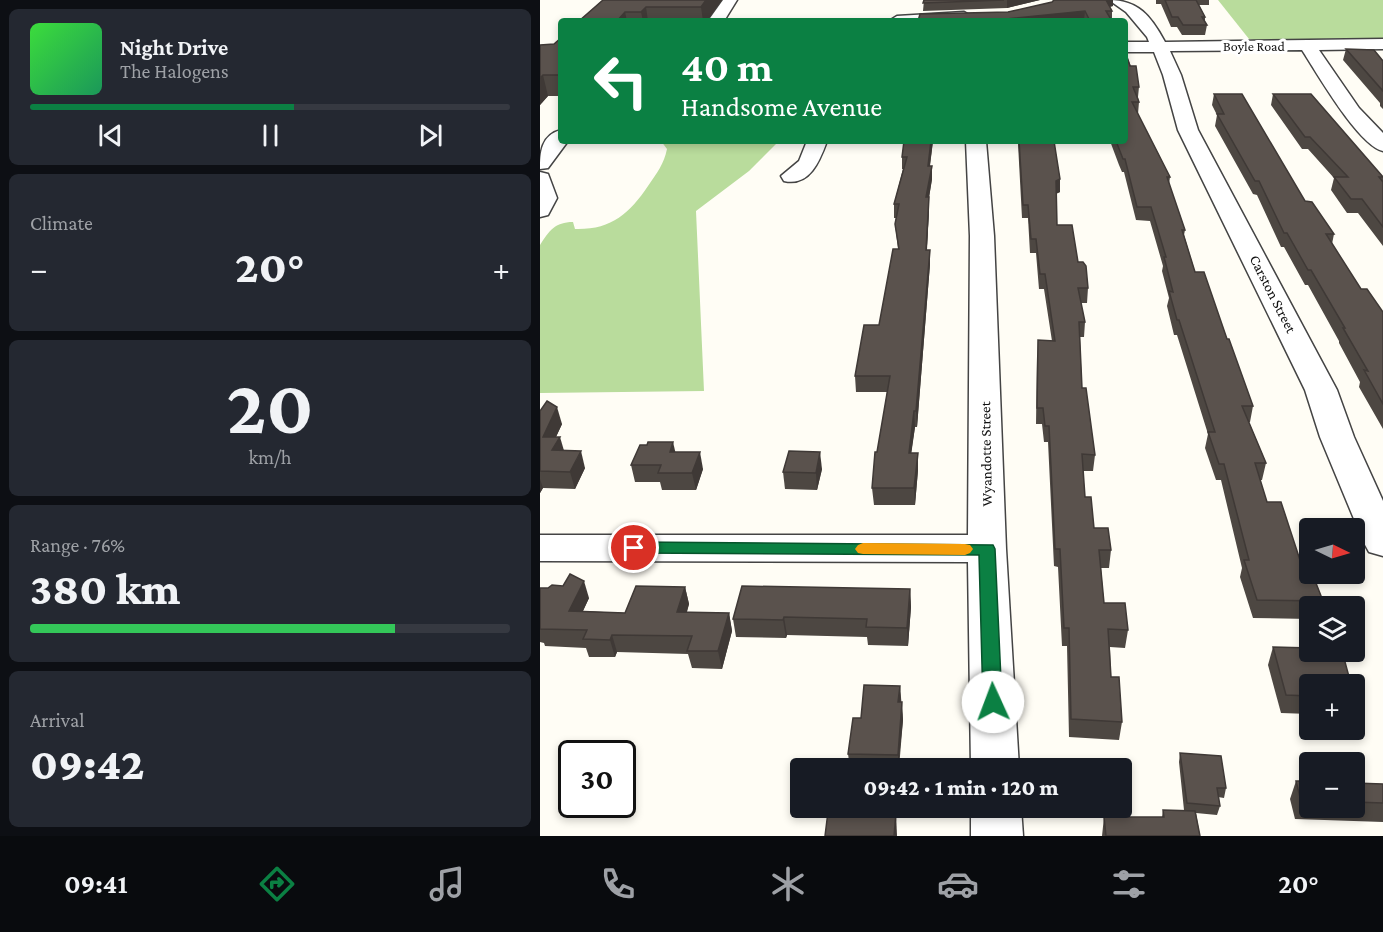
<!DOCTYPE html>
<meta charset="utf-8">
<style>
body{margin:0;font-family:"Crimson Pro",serif;background:#242831;color:#f1f3f6;height:100vh;display:flex;flex-direction:column;font-size:22px;white-space:nowrap}
*{box-sizing:border-box;margin:0}
p{font-size:20px;color:#9ea1a6}
.icon{flex:none;width:33px;height:33px;fill:none;stroke:currentColor;stroke-width:2;stroke-linecap:round;stroke-linejoin:round}
.map{position:relative;flex:1;overflow:hidden}
.drawer{display:flex;flex-direction:column;gap:9px;padding:9px;background:#0d0f14;width:540px}
.drawer>*{flex:none}
.hud{position:absolute;left:18px;top:18px;width:570px;height:126px;border-radius:6px;box-shadow:0 3px 9px #0003;background:#0b8043;color:#fff;overflow:hidden}
.needle{width:39px;rotate:95deg}
.buttons{position:absolute;left:759px;top:518px;display:grid;gap:12px}
.buttons a{display:grid;place-items:center;width:66px;height:66px;border-radius:6px;background:#171b24;box-shadow:0 3px 9px #0003;font-size:30px}
.speed{position:absolute;left:18px;top:740px;display:flex;gap:12px;font-size:30px;font-weight:700;text-align:center}
.speed>*{display:grid;place-content:center;width:78px;height:78px;border-radius:50%;background:#171b24;box-shadow:0 3px 9px #0003;line-height:1}
.speed .limit{border:3px solid #111;border-radius:9px;background:#fff;color:#111}
.pin{position:absolute;display:grid;place-items:center;width:51px;height:51px;color:#fff;margin:-26px;border:3px solid #fff;border-radius:50%;box-shadow:0 2px 6px #0007}
.me{position:absolute;width:66px;margin:-33px;rotate:358deg;stroke-linejoin:round;filter:drop-shadow(0 0 4px #0008)}
.turn{display:flex;align-items:center;gap:21px;height:126px;padding:0 24px;font-size:27px}
.turn .icon{width:78px;height:78px;stroke-width:2.5}
.turn b{display:block;font-size:42px;line-height:51px}
.big{font-size:45px;font-weight:800;line-height:1.1}
.drawer .widget{flex:1;display:flex;flex-direction:column;justify-content:center;gap:9px;min-width:0;padding:0 21px;border-radius:9px;background:#242831}
.drawer .dial{align-items:center;gap:0}
.dial b{font-size:78px;line-height:1}
.song{display:flex;align-items:center;gap:18px}
.cover{width:72px;height:72px;border-radius:9px;background:linear-gradient(135deg,hsl(120 70% 55%),hsl(150 70% 35%))}
.played{height:6px;border-radius:3px;background:linear-gradient(90deg,#0b8043 55%,#363941 55%)}
.keys{display:flex;justify-content:space-around;direction:ltr}
.heat{display:flex;justify-content:space-between;align-items:center;font-size:33px;direction:ltr}
.charge{height:9px;border-radius:4px;background:linear-gradient(90deg,#34c759 76%,#363941 0)}
.trip{position:absolute;left:250px;top:758px;width:342px;height:60px;border-radius:6px;background:#171b24;box-shadow:0 3px 9px #0003;font-weight:800;line-height:60px;text-align:center}
.tab-bar{display:flex;height:96px;justify-content:space-around;align-items:center;background:#090b0e;color:#9ea1a6}
.tab-bar .icon{width:42px;height:42px}
.tab-bar .on{color:#0b8043}
.tab-bar b{font-size:27px;color:#f1f3f6}
main{display:flex;flex:1;min-height:0}
.map>svg:first-child{display:block}
.forest{fill:#b9dc9c}
.lines{fill:none;stroke-linecap:round;stroke-linejoin:round}
.minor-casing{stroke:#444;stroke-width:3}
.minor{fill:#fff;fill-rule:evenodd}
.wall{fill:#4d4742}
.shaded-wall{fill:#3f3936}
.building{fill:#5a524d;stroke:#3f3936;stroke-width:1.5}
.route{fill:#0b8043;stroke:#07532c;stroke-width:1.5}
.slow{fill:#f59e0b}
.labels{text-anchor:middle;stroke-width:6;stroke-linejoin:round;paint-order:stroke}
.far-street-label{font-size:14px;fill:#111;stroke:#fff}
.street-label{font-size:15px;fill:#111;stroke:#fff}
</style>
<main>
<section class="drawer">
<div class="widget">
<div class="song"><i class="cover"></i><div><b>Night Drive</b><p>The Halogens</p></div></div>
<div class="played"></div>
<div class="keys"><svg class="icon" aria-label="previous" viewBox="0 0 24 24"><path d="M18 5L8 12l10 7zM5 5v14"/></svg><svg class="icon" aria-label="pause" viewBox="0 0 24 24"><path d="M8 5v14M16 5v14"/></svg><svg class="icon" aria-label="next" viewBox="0 0 24 24"><path d="M6 5l10 7-10 7zM19 5v14"/></svg></div>
</div>
<div class="widget"><p>Climate</p>
<div class="heat"><a>−</a><b class="big">20°</b><a>+</a></div>
</div>
<div class="widget dial"><b>20</b><p>km/h</p></div>
<div class="widget"><p>Range · 76%</p><b class="big">380 km</b><div class="charge"></div></div>
<div class="widget"><p>Arrival</p><b class="big">09:42</b></div>
</section>
<div class="map">
<svg width="843" height="836" viewBox="0 0 843 836">
<rect width="100%" height="100%" fill="#fffdf5"/>
<!-- forest -->
<g class="forest">
<polygon points="678,0 843,0 843,38 714,40 709,39"/>
<path d="M121,141H239L209,171L156,211L164,391L0,393V245C9,231 15,222 33,222L35,229C71,230 89,214 108,186C117,173 124,164 127,149Z"/>
</g>
<g class="lines">
<defs>
<g id="minor">
<polygon points="183,0 197,0 184,21 168,21"/>
<path d="M569,0C598,0 611,16 625,42L843,39V49L779,50L819,108L843,133V151C818,145 777,73 762,50L630,51L641,75L658,130L797,390L814,437L843,501V556L829,552L824,543L780,437L765,390L638,130L623,75L614,52H585V42H609L607,37L586,12Z"/>
<polygon points="424,12 431,16 429,19 349,21 357,16"/>
<path d="M21,130V141H28L8,168L0,169C0,153 1,135 21,130Z"/>
<path d="M267,141H287C280,160 270,187 244,181L241,176L259,161Z"/>
<polygon points="426,141 446,141 454,236 466,549 479,768 431,768 428,562 0,561 0,535 428,535 430,236"/>
<polygon points="0,172 8,174 17,198 8,215 0,217"/>
<polygon points="431,807 481,807 483,836 431,836"/>
</g>
</defs>
<!-- minor casing -->
<use href="#minor" class="minor-casing"/>
<!-- minor -->
<use href="#minor" class="minor"/>
</g>
<!-- wall -->
<g class="wall">
<polygon points="63,0 182,0 167,21 39,21"/>
<polygon points="384,0 500,0 467,8 383,11"/>
<polygon points="514,0 573,0 573,6 569,7 572,11 572,21 378,21 468,12 512,2"/>
<polygon points="616,0 669,0 669,5 659,5 665,17 665,22 667,25 665,35 642,35 637,27 631,27 621,4 616,4"/>
<polygon points="21,38 21,96 8,96 0,105 0,45 14,44"/>
<polygon points="806,49 843,61 843,109 840,106 840,103 803,60"/>
<polygon points="585,51 599,87 598,97 599,102 598,114 630,177 629,184 645,230 644,235 655,272 687,339 713,406 710,422 709,422 726,463 722,480 720,480 727,502 783,601 781,606 770,606 770,619 713,618 700,577 702,568 681,480 676,480 665,448 668,434 637,335 634,335 627,306 629,298 622,271 623,266 610,221 596,220 584,172 582,172 579,165 570,141 585,141"/>
<polygon points="674,94 765,201 794,234 792,244 821,289 843,312 843,429 819,387 820,382 799,343 799,341 768,285 765,285 744,247 741,247 717,195 713,194 675,126 677,115 672,105"/>
<polygon points="733,94 843,177 843,246 818,213 807,213 791,190 794,178 768,149 762,149 731,105"/>
<polygon points="393,141 390,166 392,179 389,197 389,210 387,250 390,250 390,264 377,427 375,427 371,453 378,453 378,470 375,505 334,505 332,488 347,392 316,392 315,376 339,325 358,249 355,224 356,218 354,218 354,204 363,169 362,169 362,157"/>
<polygon points="475,141 514,141 520,179 520,192 516,194 517,225 538,262 548,288 547,303 541,303 545,322 544,337 540,337 542,388 555,455 553,471 543,471 545,497 554,528 571,550 569,568 561,568 564,603 588,630 585,648 570,647 571,677 582,722 579,740 529,737 527,646 522,646 518,567 514,566 508,442 504,442 502,424 496,424 497,356 512,341 504,289 499,289 496,253 490,253 488,218 482,218 478,144 475,144"/>
<polygon points="0,411 22,424 16,437 24,451 45,468 35,489 3,488 0,493"/>
<polygon points="135,452 163,469 156,490 122,490 120,482 95,482 91,465"/>
<polygon points="282,469 277,490 245,489 243,472"/>
<polygon points="145,587 149,604 147,612 189,613 192,631 182,669 152,668 148,654 77,652 75,657 49,657 46,648 5,646 4,643 0,642 0,588 49,598 43,611 85,613"/>
<polygon points="370,589 371,607 368,646 328,645 327,637 247,635 246,638 196,637 193,619"/>
<polygon points="733,647 770,684 770,714 741,713 728,665"/>
<polygon points="360,686 363,720 359,768 310,768 308,754 321,718"/>
<polygon points="640,753 686,788 684,798 678,797 680,806 677,815 656,813 660,836 562,836 564,817 622,817 623,810 644,810 639,762"/>
<polygon points="756,781 770,781 770,807 814,807 814,783 843,784 843,822 755,819 750,799"/>
</g>
<!-- shaded-wall -->
<g class="shaded-wall">
<polygon points="166,0 182,0 167,21 163,21 161,7"/>
<polygon points="467,0 500,0 467,8"/>
<polygon points="566,0 573,0 573,6 565,8"/>
<polygon points="106,7 108,21 103,21 101,12"/>
<polygon points="545,11 544,20 467,21 467,19"/>
<polygon points="85,12 87,21 77,21"/>
<polygon points="3,75 8,96 0,105 0,78"/>
<polygon points="391,141 393,141 388,179 388,166"/>
<polygon points="392,166 392,179 387,210 386,197"/>
<polygon points="520,179 520,192 515,194 516,181"/>
<polygon points="389,197 389,210 386,264 386,250"/>
<polygon points="390,250 390,264 377,427 376,411"/>
<polygon points="17,407 22,424 8,454 3,437"/>
<polygon points="374,411 375,427 369,470 369,453"/>
<polygon points="20,437 25,454 12,450"/>
<polygon points="133,442 137,459 130,452"/>
<polygon points="41,451 45,468 35,489 30,472"/>
<polygon points="160,452 163,469 156,490 152,473"/>
<polygon points="280,452 282,469 277,490 276,473"/>
<polygon points="378,453 378,470 375,505 374,488"/>
<polygon points="0,479 3,488 0,493"/>
<polygon points="44,581 49,598 35,628 29,611"/>
<polygon points="145,587 149,604 141,630 137,612"/>
<polygon points="370,589 371,607 368,646 367,628"/>
<polygon points="189,613 192,631 182,669 178,651"/>
<polygon points="244,617 247,635 246,638 243,620"/>
<polygon points="72,635 77,652 75,657 70,640"/>
<polygon points="360,686 361,704 358,702"/>
<polygon points="362,702 363,720 358,768 358,755"/>
<polygon points="356,813 357,836 354,836"/>
</g>
<!-- building -->
<g class="building">
<polygon points="63,0 166,0 161,7 106,7 101,12 85,12 77,21 39,21"/>
<polygon points="384,0 464,0 383,3"/>
<polygon points="514,0 566,0 572,11 566,11 572,21 550,21 545,11 467,19 468,21 460,21 460,20 378,21 380,14 468,12 512,2"/>
<polygon points="625,0 656,0 665,17 662,17 667,25 643,25 638,17 632,17"/>
<polygon points="268,20 292,20 267,21"/>
<polygon points="21,38 21,75 3,75 0,78 0,45 14,44"/>
<polygon points="806,49 834,50 843,61 843,91"/>
<polygon points="585,51 590,66 596,66 599,87 593,87 599,102 592,102 630,177 627,177 645,230 642,230 655,272 664,272 687,339 689,339 713,406 702,406 726,463 715,463 727,502 741,502 760,560 768,560 770,565 770,573 772,573 783,601 717,600 704,560 709,560 684,464 679,464 668,432 675,432 639,320 637,320 629,291 633,292 624,257 626,257 611,207 597,207 585,159 583,159 576,141 585,141"/>
<polygon points="674,94 702,94 765,201 772,202 794,234 786,234 821,289 827,289 843,312 843,404 824,370 828,371 803,328 805,328 771,270 768,270 747,233 744,233 719,181 715,181 677,114 684,114"/>
<polygon points="733,94 771,94 843,177 839,177 843,182 843,227 822,199 811,199 794,177 808,177 770,137 765,137"/>
<polygon points="364,141 391,141 388,166 392,166 386,197 389,197 386,250 390,250 376,411 374,411 369,453 378,453 374,488 332,488 335,452 337,452 350,376 315,376 324,325 339,325 353,249 359,249 355,224 359,204 354,204 367,157 362,157"/>
<polygon points="479,141 514,141 520,179 516,181 517,225 532,225 538,262 543,262 546,266 548,288 538,288 545,322 539,322 542,388 546,388 555,455 542,454 545,497 551,497 554,528 568,528 571,550 559,550 564,603 585,603 588,630 568,629 571,677 579,677 582,722 531,719 529,628 524,628 520,549 515,549 509,426 505,426 503,408 497,408 498,340 515,341 505,274 500,274 496,239 491,239 488,205 483,205"/>
<polygon points="7,401 17,407 3,437 20,437 12,450 41,451 30,472 0,471 0,411"/>
<polygon points="108,442 133,442 130,452 160,452 152,473 118,473 121,465 91,465 100,445 107,445"/>
<polygon points="249,451 280,452 276,473 243,472"/>
<polygon points="30,574 44,581 29,611 85,613 96,586 145,587 137,612 189,613 178,651 147,651 152,636 72,635 70,640 43,639 47,630 0,629 0,588 8,588 12,585 23,586"/>
<polygon points="202,586 370,589 367,628 326,627 327,619 244,617 243,620 193,619"/>
<polygon points="733,647 770,648 770,651 802,651 811,684 770,684 770,696 746,695"/>
<polygon points="324,685 360,686 358,702 362,702 358,755 308,754 313,718 321,718"/>
<polygon points="640,753 681,756 686,788 677,788 680,806 647,803"/>
<polygon points="756,781 770,781 770,801 761,801"/>
<polygon points="814,783 843,784 843,803 814,802"/>
<polygon points="623,810 655,811 660,836 566,836 564,817 624,817"/>
<polygon points="288,812 356,813 354,836 285,836"/>
</g>
<!-- route -->
<polygon class="route" points="94,542 453,545 455,549 462,702 459,708 453,710 446,708 443,702 439,555 94,553 89,552 86,548 89,544"/>
<!-- slow -->
<polygon class="slow" points="323,543 425,544 430,545 433,549 430,553 425,555 323,554 318,553 315,549 318,545"/>
<g class="labels">
<!-- far-street labels -->
<g class="far-street-label">
<text x="714" y="51">Boyle Road</text>
</g>
<!-- street labels -->
<g class="street-label">
<text transform="translate(733 294) rotate(63)" y="5">Carston Street</text>
<text transform="translate(446 454) rotate(-91)" y="5">Wyandotte Street</text>
</g>
</g>
</svg>
<div class="buttons">
<a><svg class="needle" viewBox="-14 -14 28 28"><path d="M0-13l5 13h-10z" fill="#e53935"/><path d="M0 13l5-13h-10z" fill="#9ea1a6"/></svg></a>
<a><svg class="icon" aria-label="layers" viewBox="0 0 24 24"><path d="M12 4l9 5-9 5-9-5zM3 14l9 5 9-5"/></svg></a>
<a>+</a>
<a>−</a>
</div>
<div class="speed"><div class="limit">30</div></div>
<div class="pin" style="left:94px;top:548px;background:#d93025"><svg class="icon" aria-label="arrive" viewBox="0 0 24 24"><path d="M6 21V4h12l-3 4 3 4H6"/></svg></div>
<svg class="me" style="left:453px;top:702px" viewBox="-20 -20 40 40"><circle r="19" fill="#fff"/><path d="M0-13L10 11 0 6-10 11z" fill="#0b8043"/></svg>
<div class="trip">09:42 · 1 min · 120 m</div>
<div class="hud">
<div class="turn"><svg class="icon" aria-label="left" viewBox="0 0 24 24"><path d="M17 20v-9H6M10 6l-5 5 5 5"/></svg><div><b>40 m</b>Handsome Avenue</div></div>
</div>
</div>
</main>
<nav class="tab-bar">
<b>09:41</b>
<svg class="icon on" aria-label="directions" viewBox="0 0 24 24"><path d="M12 3l9 9-9 9-9-9zM9 14v-3h6M13 9l2 2-2 2"/></svg>
<svg class="icon" aria-label="music" viewBox="0 0 24 24"><path d="M9 18V5l10-2v13"/><circle cx="6" cy="18" r="3"/><circle cx="16" cy="16" r="3"/></svg>
<svg class="icon" aria-label="phone" viewBox="0 0 24 24"><path d="M5 4h4l2 5-3 2q2 4 5 5l2-3 5 2v4C11 20 4 13 5 4z"/></svg>
<svg class="icon" aria-label="climate" viewBox="0 0 24 24"><path d="M12 3v18M4 7l16 10M4 17L20 7"/></svg>
<svg class="icon" aria-label="car" viewBox="0 0 24 24"><path d="M5 17H2v-5l4-1 3-4h7l3 4 3 1v5h-3M9 17h6M6 11h13"/><circle cx="7" cy="17" r="2"/><circle cx="17" cy="17" r="2"/></svg>
<svg class="icon" aria-label="filters" viewBox="0 0 24 24"><path d="M4 7h16M4 17h16"/><circle cx="9" cy="7" r="2"/><circle cx="15" cy="17" r="2"/></svg>
<b>20°</b>
</nav>
